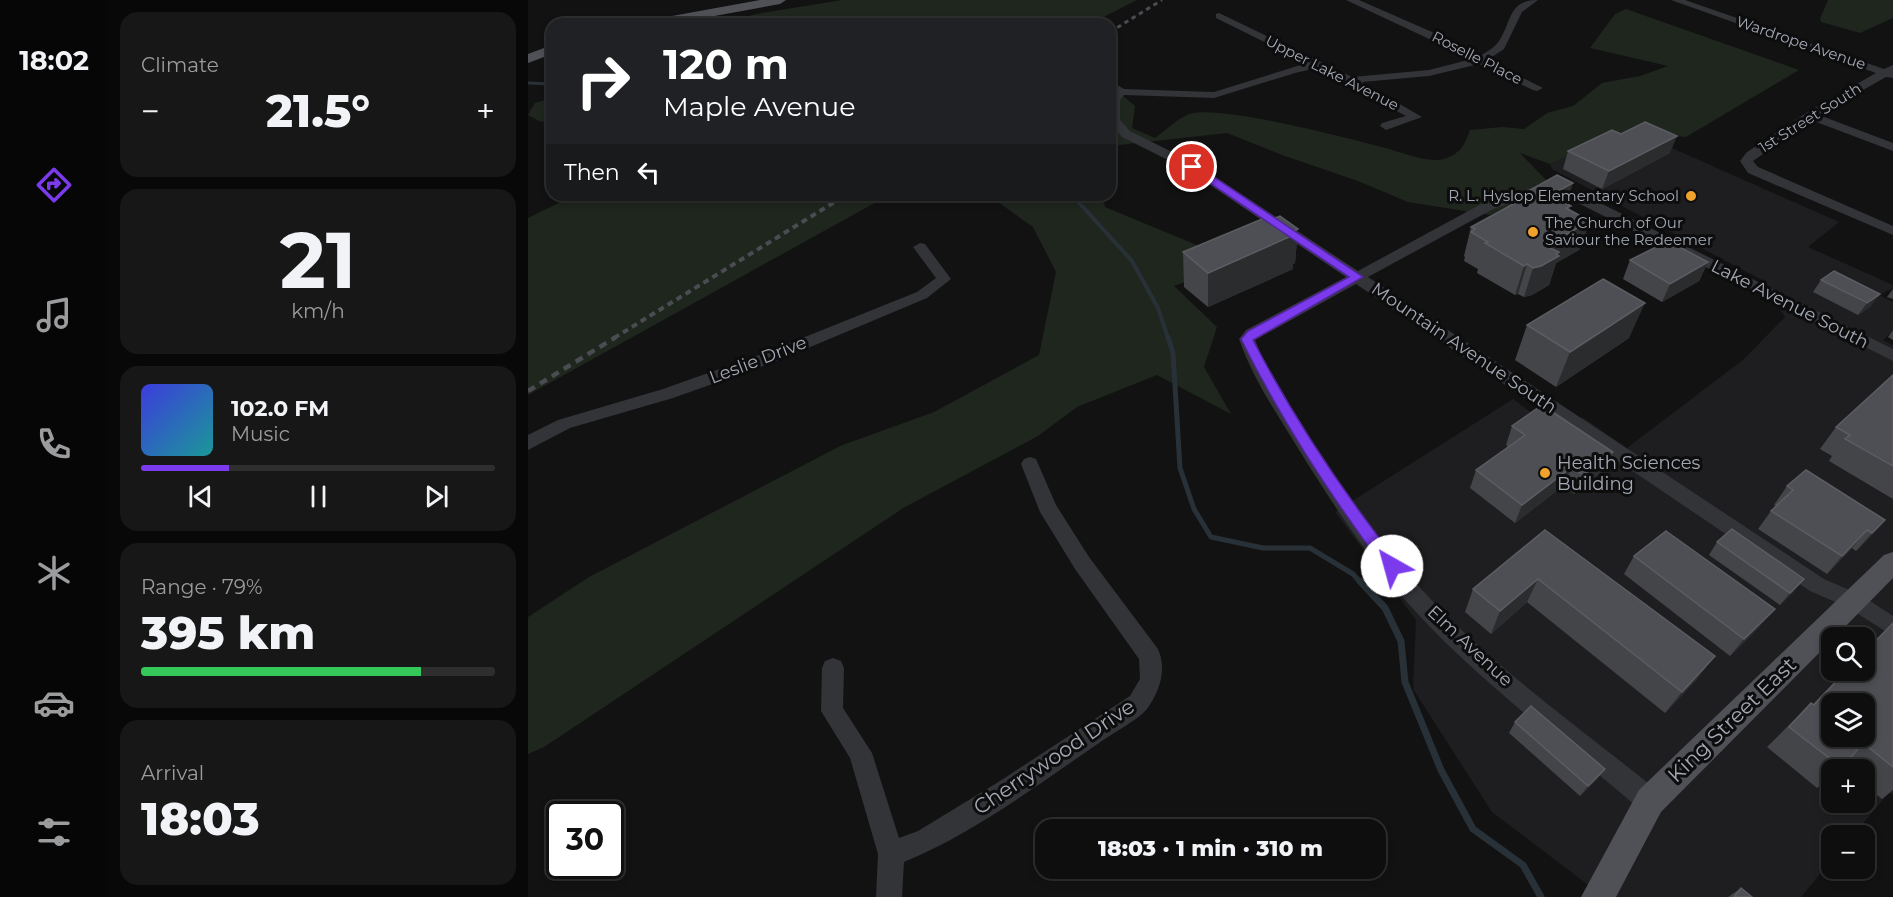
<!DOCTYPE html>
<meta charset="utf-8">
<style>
body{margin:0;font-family:Montserrat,sans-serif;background:#171717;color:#f1f3f6;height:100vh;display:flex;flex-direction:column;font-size:22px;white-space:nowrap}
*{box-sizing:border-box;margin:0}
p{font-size:20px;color:#9b9c9e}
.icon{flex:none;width:33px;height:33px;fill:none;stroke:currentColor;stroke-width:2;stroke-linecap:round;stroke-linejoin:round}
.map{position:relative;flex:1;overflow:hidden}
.sheet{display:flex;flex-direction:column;gap:12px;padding:12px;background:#080808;width:420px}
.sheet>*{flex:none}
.banner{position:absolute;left:18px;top:18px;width:570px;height:183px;border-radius:18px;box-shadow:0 3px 9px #0003,0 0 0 2px #2e2e2e;background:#202124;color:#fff;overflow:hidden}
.controls{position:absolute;left:1293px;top:627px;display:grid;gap:12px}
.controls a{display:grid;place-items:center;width:54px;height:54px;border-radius:12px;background:#0e0e0e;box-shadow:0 3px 9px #0003,0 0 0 2px #2e2e2e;font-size:30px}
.speed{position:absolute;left:18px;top:801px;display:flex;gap:12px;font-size:30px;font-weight:700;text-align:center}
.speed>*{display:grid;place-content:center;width:78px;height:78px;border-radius:50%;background:#0e0e0e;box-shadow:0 3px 9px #0003,0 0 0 2px #2e2e2e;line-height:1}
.speed .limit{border:3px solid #111;border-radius:9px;background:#fff;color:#111}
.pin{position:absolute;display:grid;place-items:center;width:51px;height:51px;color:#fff;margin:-26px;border:3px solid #fff;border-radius:50%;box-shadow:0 2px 6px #0007}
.me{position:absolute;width:66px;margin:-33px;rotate:322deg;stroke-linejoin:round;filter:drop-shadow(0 0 4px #0008)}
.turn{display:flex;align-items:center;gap:21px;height:126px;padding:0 18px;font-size:27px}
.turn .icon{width:78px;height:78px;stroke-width:2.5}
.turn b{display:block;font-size:42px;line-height:51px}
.then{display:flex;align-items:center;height:57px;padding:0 18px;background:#0003;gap:12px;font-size:22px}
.big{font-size:45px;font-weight:800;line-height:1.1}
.sheet .card{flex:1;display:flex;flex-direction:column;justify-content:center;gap:9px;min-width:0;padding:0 21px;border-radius:18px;background:#171717}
.sheet .dial{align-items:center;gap:0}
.dial b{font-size:78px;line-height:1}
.song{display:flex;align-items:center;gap:18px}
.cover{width:72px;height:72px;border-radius:9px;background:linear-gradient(135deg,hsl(240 70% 55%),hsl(180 70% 35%))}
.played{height:6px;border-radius:3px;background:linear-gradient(90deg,#7c3aed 25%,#2e2e2e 25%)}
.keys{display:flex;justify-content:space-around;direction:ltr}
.heat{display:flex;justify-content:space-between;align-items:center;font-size:33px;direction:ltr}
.charge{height:9px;border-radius:4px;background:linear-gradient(90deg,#34c759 79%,#2e2e2e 0)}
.trip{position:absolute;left:507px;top:819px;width:351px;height:60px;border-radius:18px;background:#0e0e0e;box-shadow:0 3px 9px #0003,0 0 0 2px #2e2e2e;font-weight:800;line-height:60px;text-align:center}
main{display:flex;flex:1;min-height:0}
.menu{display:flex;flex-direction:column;width:108px;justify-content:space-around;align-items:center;background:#060606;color:#9b9c9e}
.menu .icon{width:42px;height:42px}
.menu .active{color:#7c3aed}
.menu b{font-size:27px;color:#f1f3f6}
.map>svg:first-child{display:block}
.built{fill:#1e1e20;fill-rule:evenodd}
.green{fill:#1e261e}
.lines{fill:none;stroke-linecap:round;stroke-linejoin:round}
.stream-far3{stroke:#283137;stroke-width:3}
.stream-far2{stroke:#283137;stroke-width:4}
.stream-far1{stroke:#283137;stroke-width:5}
.stream{stroke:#283137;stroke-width:7}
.minor{fill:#333438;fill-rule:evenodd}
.major{fill:#4f5157;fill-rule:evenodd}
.rail-far2{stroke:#4a4c51;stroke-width:3;stroke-dasharray:4.5 4;stroke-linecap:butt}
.rail-far1{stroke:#4a4c51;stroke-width:4;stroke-dasharray:6 4.5;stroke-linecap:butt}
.rail{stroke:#4a4c51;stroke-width:4.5;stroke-dasharray:8 6;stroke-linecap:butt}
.wall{fill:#434548}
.shaded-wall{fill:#2b2c2e}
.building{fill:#4e4f54;stroke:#5b5d63;stroke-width:1.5;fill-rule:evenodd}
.route{fill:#7c3aed;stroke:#51269a;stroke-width:1.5}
.poi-dot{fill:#f0a22d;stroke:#0d0d0e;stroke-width:2}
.labels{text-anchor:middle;stroke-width:6;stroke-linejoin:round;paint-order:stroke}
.far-street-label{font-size:15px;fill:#a3a9b4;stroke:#0d0d0e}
.far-poi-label{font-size:15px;fill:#a3a9b4;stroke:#0d0d0e;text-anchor:end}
.street-label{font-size:18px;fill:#a3a9b4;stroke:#0d0d0e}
.poi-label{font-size:18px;fill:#a3a9b4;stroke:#0d0d0e;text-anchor:start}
.near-street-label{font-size:21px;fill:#a3a9b4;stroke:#0d0d0e}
</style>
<main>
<nav class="menu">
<b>18:02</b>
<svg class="icon active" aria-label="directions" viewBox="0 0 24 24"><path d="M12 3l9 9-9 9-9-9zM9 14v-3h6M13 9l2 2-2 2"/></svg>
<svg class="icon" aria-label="music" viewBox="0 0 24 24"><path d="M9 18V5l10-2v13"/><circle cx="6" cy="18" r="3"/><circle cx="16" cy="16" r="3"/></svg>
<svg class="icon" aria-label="phone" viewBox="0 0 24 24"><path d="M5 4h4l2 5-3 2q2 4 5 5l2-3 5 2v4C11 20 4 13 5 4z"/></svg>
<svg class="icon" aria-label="climate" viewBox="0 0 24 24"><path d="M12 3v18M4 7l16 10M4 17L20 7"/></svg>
<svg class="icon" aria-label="car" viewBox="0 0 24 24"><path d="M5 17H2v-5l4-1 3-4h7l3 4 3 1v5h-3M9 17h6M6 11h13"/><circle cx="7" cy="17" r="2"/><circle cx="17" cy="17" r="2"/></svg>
<svg class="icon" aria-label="filters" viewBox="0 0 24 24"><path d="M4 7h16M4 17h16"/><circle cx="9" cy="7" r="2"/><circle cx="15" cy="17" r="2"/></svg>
</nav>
<section class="sheet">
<div class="card"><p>Climate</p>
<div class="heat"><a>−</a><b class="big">21.5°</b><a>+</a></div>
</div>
<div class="card dial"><b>21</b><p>km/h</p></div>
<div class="card">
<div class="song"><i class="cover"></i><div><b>102.0 FM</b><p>Music</p></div></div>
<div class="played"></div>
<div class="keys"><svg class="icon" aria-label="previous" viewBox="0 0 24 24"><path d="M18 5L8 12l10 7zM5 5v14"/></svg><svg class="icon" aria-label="pause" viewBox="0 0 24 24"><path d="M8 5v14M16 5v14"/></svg><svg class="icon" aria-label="next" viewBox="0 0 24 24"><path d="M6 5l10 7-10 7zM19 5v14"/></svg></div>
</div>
<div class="card"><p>Range · 79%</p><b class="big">395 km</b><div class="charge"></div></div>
<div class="card"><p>Arrival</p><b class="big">18:03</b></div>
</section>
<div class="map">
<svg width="1365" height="897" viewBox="0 0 1365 897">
<rect width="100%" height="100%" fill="#121213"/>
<!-- built -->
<path class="built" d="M1097,132L1110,133L1311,222L1280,247L1365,285V288L1351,295L1365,302V330L1355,340L1365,345V795L1361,793L1325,835L1304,836L1303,861L1273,897H1076L964,812L885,689L888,620L807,512L985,399L1031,433L1054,417L1099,448L1216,359L1257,317L1234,280L1024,169L1022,164ZM1304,638H1336V670H1304ZM1304,704H1336V736H1304ZM1304,770H1336V802H1304Z"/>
<!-- green -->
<g class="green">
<polygon points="314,0 609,0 562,24 192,24 228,14"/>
<polygon points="1300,0 1365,0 1365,18 1332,33 1293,22 1292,19"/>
<path d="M1098,9L1271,70L1158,137L1097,132L1022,164L992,153L1023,185L962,215L880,202L830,181L754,155L699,133L582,146V85L607,106L604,128L627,138C637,131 650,118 661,114C691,104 823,139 858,148C875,153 899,163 916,159C932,154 937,145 942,130L974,127L996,129L1019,113L1045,106L1074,83L1112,76L1140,66L1062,48L1087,14Z"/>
<polygon points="24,98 24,123 11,121 0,115 7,103"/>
<polygon points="47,195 361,195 0,395 0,218"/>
<polygon points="460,195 575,195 577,207 688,253 682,273 646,286 689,327 676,367 703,414 629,375 549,407 510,436 377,507 16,747 0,754 0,617 61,577 312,446 406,412 511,355 528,272 505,227"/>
</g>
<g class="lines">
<!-- stream-far3 -->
<polyline class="stream-far3" points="0,83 24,84"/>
<!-- stream-far2 -->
<polyline class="stream-far2" points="544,195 604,261 630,308 640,338"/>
<!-- stream-far1 -->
<polyline class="stream-far1" points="640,337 645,353 652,468 666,509 683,537 735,548 782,548 825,574 833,583"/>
<!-- stream -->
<polyline class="stream" points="832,581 857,608 873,641 877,682 913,770 945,829 995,865 1013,897"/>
<!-- minor -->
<g class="minor">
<path d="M818,0H831L945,50L953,55C959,52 967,47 971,41C984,22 980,0 1010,0L994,12L976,49L959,60L1015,88L1009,91L1005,90L951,64L901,76L834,82L894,117L858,130L852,126L854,123L878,116L789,68L767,73L686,98L596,95L592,100V120L602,131L668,164L830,271L955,203L1007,187H1030L1050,192L1365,349V361L1040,198L1030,195H1008L965,209L840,277L1296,579L1333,595L1365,616V636L1319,607L1282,591L828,284L727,340C742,378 765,412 787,446C826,506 868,565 918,615C983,680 1060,734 1131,792L1134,801L1131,810L1122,813L1113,810C1043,750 968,694 904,629C852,576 810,513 771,450C749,414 725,379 711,339L718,330L818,277L660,170L594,137L582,123V98L586,93L582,89V81L596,89L686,92L779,63L688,18V14L691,13L824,77L901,70L944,59Z"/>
<polygon points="1143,0 1157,0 1356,69 1365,65 1365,78 1358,77 1291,115 1365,143 1365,151 1283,120 1225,161 1230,167 1365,226 1365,235 1220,173 1212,161 1219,152 1278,113 1348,73"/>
<polygon points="392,243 397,244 423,279 399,298 249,361 145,398 42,428 0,450 0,435 30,420 135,389 237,353 389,292 408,278 385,247"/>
<path d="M502,457L508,459L528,505L561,557L630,649C639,669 632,691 619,709C610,720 583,734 571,743C508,786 446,833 376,862L374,897H348L350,854L322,758L293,711L294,668L297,661L305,658L313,661L316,668L315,708L344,753L371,838L390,831L472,781L602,696L612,679L611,659L547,569L512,512L493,464L496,459Z"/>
</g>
<!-- major -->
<g class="major">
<polygon points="232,0 258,0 252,4 142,24 116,24 122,20"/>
<polygon points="24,45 24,54 0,63 0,54"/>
<polygon points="1365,552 1365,578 1306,638 1304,638 1304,640 1133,812 1088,897 1053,897 1111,790 1356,555"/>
</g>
<!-- rail-far2 -->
<polyline class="rail-far2" points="582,32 634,0"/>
<!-- rail-far1 -->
<polyline class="rail-far1" points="86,338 318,195"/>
<!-- rail -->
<polyline class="rail" points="0,391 88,337"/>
</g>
<!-- wall -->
<g class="wall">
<polygon points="1040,151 1142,153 1074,189 1035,169"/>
<polygon points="991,196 1039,204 1042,210 1062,221 1051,250 1028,263 1021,285 1004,295 996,297 990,294 987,295 949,273 950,269 936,261 937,257 936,256 943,227 984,205 985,202 990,199"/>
<polygon points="745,219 770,229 767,263 765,264 765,269 680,307 656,287 655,252"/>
<polygon points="1102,260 1180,262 1171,281 1134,302 1095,279"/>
<polygon points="1293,280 1343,306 1330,315 1285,292"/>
<polygon points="1365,289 1365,299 1359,297"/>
<polygon points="999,325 1101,338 1028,387 987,360"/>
<polygon points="1365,330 1365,340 1360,337"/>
<polygon points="1365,375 1365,499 1301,461 1304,456 1292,449 1308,427"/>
<polygon points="984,426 1076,470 1046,494 1035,486 987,523 942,488 948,470 980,447 978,445"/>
<polygon points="1259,486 1357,520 1341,538 1328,551 1324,548 1299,574 1230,529 1243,511 1248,506 1246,505"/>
<polygon points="1017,530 1170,678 1137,713 999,602 963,634 937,612 945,589"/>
<polygon points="1189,542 1266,591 1252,605 1181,555"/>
<polygon points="1106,556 1232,626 1202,656 1096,574"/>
<polygon points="1365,623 1365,790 1354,799 1336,785 1336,770 1317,770 1314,767 1312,770 1304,770 1304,777 1289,788 1239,747 1283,703 1285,704 1318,670 1336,670 1336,651"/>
<polygon points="987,722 1077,769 1069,779 1052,796 981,733"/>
<polygon points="1213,888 1224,897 1200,897"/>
</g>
<!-- shaded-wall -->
<g class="shaded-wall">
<polygon points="1149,136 1142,153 1074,189 1081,171"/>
<polygon points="1045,183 1036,212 1017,226 1028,192"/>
<polygon points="1062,221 1051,250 1028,263 1021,285 1004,295 996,297 1005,268 1018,246"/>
<polygon points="770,229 767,263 765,264 765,269 680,307 680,273"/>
<polygon points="1180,262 1171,281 1134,302 1142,284"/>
<polygon points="999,264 990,294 987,295 996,266"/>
<polygon points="1352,294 1343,306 1330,315 1339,303"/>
<polygon points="1117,303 1101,338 1028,387 1042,352"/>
<polygon points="1085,452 1076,470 1046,494 1055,475"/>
<polygon points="1044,467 1035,486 987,523 994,505"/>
<polygon points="1357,520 1341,538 1328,551 1344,533"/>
<polygon points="1339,530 1324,548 1299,574 1314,556"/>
<polygon points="1010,579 999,602 963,634 972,611"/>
<polygon points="1276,579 1266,591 1252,605 1262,593"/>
<polygon points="1247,609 1232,626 1202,656 1216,639"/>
<polygon points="1187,656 1170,678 1137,713 1154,692"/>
<polygon points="1077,769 1069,779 1052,796 1060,786"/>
</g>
<!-- building -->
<g class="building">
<polygon points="1117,122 1149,136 1081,171 1040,151 1084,130 1093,134"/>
<polygon points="1029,175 1045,183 1028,192 1032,194 1026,197 1043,206 1038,208 1062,221 1018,246 1031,252 1028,254 1031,256 1013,266 1005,268 999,264 996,266 957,243 960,242 943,232 947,229 943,227 987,203 985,202 994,197 991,196"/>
<polygon points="741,216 745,219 752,216 770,229 764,232 768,234 680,273 655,252"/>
<polygon points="1140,241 1180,262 1142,284 1102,260"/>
<polygon points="1306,271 1352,294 1339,303 1293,280"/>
<polygon points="1075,279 1117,303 1042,352 999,325"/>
<polygon points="1365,375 1365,466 1317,439 1322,435 1308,427"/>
<polygon points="1014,405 1085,452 1055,475 1044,467 994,505 948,470 997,435 984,426"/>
<polygon points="1278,470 1357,520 1344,533 1339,530 1314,556 1243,511 1265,490 1259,486"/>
<polygon points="1204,529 1276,579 1262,593 1189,542"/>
<polygon points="1017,530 1187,656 1154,692 1010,579 972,611 945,589"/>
<polygon points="1138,531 1247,609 1216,639 1106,556"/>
<path d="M1365,623V767L1335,743L1314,768L1261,727L1283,703L1286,705L1319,670H1336V653ZM1304,704H1336V736H1304Z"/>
<polygon points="1003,706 1077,769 1060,786 987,722"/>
<polygon points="1213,888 1224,897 1206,897"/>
</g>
<!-- route -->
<path class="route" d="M661,165H668L835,277L725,340C766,419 814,491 869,561L871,566L869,570L864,572L858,570C803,497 754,422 713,339L720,331L821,277L661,169Z"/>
<!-- markers -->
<g class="poi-dot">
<circle cx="1163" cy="196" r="6"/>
<circle cx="1005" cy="232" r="6"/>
<circle cx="1017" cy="473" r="6"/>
</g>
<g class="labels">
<!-- far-street labels -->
<g class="far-street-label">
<text transform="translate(1273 43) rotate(19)" y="5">Wardrope Avenue</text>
<text transform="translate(949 58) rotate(27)" y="5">Roselle Place</text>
<text transform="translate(804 73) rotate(27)" y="5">Upper Lake Avenue</text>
<text transform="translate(1282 118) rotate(-32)" y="5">1st Street South</text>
</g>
<!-- far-poi labels -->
<g class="far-poi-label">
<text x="1151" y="201">R. L. Hyslop Elementary School</text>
<text x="1017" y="228" text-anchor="start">The Church of Our<tspan x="1017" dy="17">Saviour the Redeemer</tspan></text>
</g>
<!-- street labels -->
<g class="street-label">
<text transform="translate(1262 304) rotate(27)" y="6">Lake Avenue South</text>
<text transform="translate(936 348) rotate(34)" y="6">Mountain Avenue South</text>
<text transform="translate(230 360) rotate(-21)" y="6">Leslie Drive</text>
<text transform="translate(942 646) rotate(43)" y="6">Elm Avenue</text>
</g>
<!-- poi labels -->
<g class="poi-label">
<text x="1029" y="469">Health Sciences<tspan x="1029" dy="21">Building</tspan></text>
</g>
<!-- near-street labels -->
<g class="near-street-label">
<text transform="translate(1204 720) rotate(-44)" y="7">King Street East</text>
<text transform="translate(526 757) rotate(-34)" y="7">Cherrywood Drive</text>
</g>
</g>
</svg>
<div class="controls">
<a><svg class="icon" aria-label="search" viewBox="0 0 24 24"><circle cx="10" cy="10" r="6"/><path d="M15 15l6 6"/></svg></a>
<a><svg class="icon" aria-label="layers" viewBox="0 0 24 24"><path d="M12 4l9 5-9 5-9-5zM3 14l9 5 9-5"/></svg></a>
<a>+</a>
<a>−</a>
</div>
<div class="speed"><div class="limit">30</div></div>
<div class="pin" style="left:664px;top:167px;background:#d93025"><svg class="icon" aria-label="arrive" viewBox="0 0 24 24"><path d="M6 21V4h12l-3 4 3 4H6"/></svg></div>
<svg class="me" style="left:864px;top:566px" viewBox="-20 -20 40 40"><circle r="19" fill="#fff"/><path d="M0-13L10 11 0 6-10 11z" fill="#7c3aed"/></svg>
<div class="trip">18:03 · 1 min · 310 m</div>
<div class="banner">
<div class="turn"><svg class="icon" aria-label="right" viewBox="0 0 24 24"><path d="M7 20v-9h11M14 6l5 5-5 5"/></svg><div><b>120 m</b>Maple Avenue</div></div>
<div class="then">Then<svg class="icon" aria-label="left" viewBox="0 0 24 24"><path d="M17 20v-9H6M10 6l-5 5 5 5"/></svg></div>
</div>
</div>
</main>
